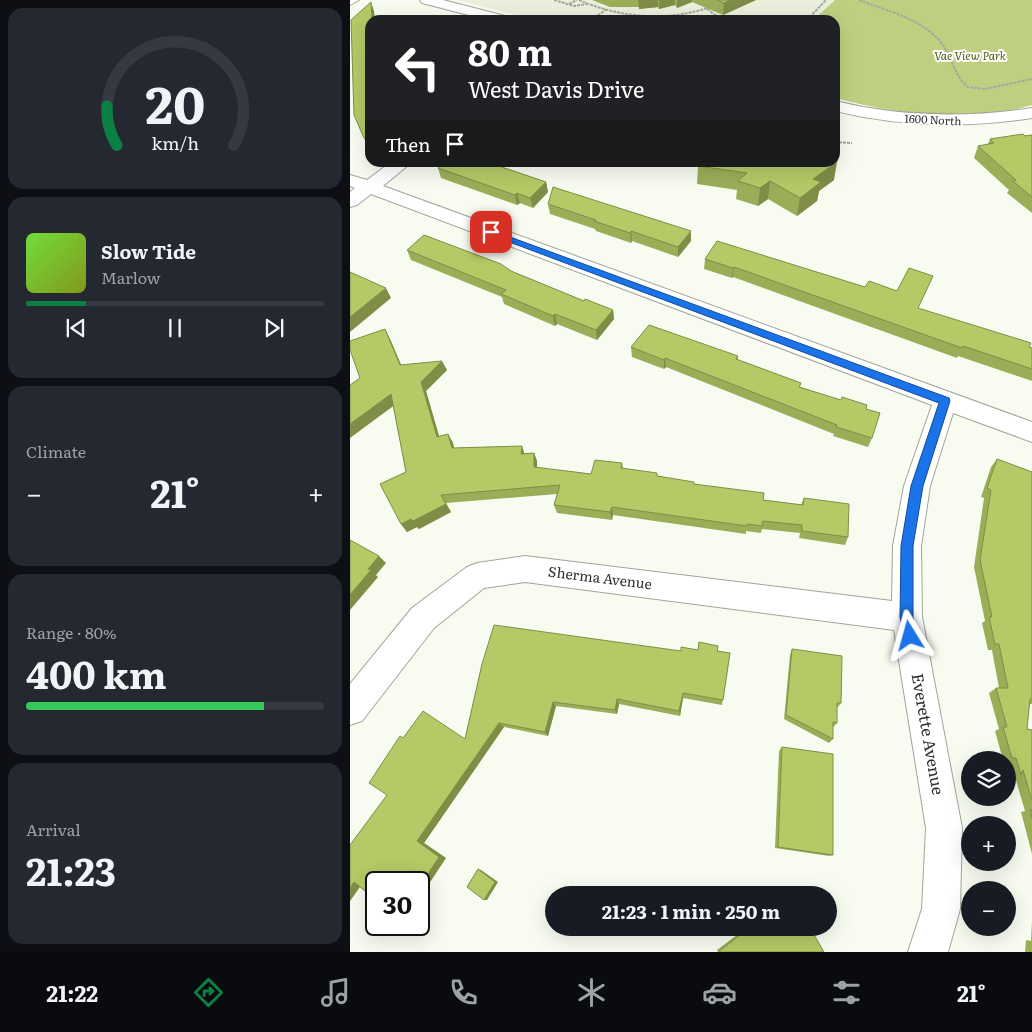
<!DOCTYPE html>
<meta charset="utf-8">
<style>
body{margin:0;font-family:Literata,serif;background:#242831;color:#f1f3f6;height:100vh;display:flex;flex-direction:column;font-size:19px;white-space:nowrap}
*{box-sizing:border-box;margin:0}
p{font-size:16px;color:#9ea1a6}
.icon{flex:none;width:28px;height:28px;fill:none;stroke:currentColor;stroke-width:2;stroke-linecap:round;stroke-linejoin:round}
.map{position:relative;flex:1;overflow:hidden}
.side{display:flex;flex-direction:column;gap:8px;padding:8px;background:#0d0f14;width:350px}
.side>*{flex:none}
.hud{position:absolute;left:15px;top:15px;width:475px;height:152px;border-radius:15px;box-shadow:0 5px 20px #0002;background:#202124;color:#fff;overflow:hidden}
.controls{position:absolute;left:611px;top:751px;display:grid;gap:10px}
.controls a{display:grid;place-items:center;width:55px;height:55px;border-radius:50%;background:#171b24;box-shadow:0 5px 20px #0002;font-size:25px}
.speed{position:absolute;left:15px;top:871px;display:flex;gap:10px;font-size:25px;font-weight:700;text-align:center}
.speed>*{display:grid;place-content:center;width:65px;height:65px;border-radius:50%;background:#171b24;box-shadow:0 5px 20px #0002;line-height:1}
.speed .limit{border:2px solid #111;border-radius:8px;background:#fff;color:#111}
.pin{position:absolute;display:grid;place-items:center;width:42px;height:42px;color:#fff;margin:-21px;border-radius:10px;box-shadow:0 2px 8px #0006}
.me{position:absolute;width:55px;margin:-28px;rotate:352deg;stroke-linejoin:round;filter:drop-shadow(0 0 4px #0008)}
.turn{display:flex;align-items:center;gap:18px;height:105px;padding:0 20px;font-size:22px}
.turn .icon{width:65px;height:65px;stroke-width:2.5}
.turn b{display:block;font-size:35px;line-height:42px}
.then{display:flex;align-items:center;height:48px;padding:0 20px;background:#0003;gap:10px;font-size:19px}
.big{font-size:38px;font-weight:700;line-height:1.1}
.side .card{flex:1;display:flex;flex-direction:column;justify-content:center;gap:8px;min-width:0;padding:0 18px;border-radius:15px;background:#242831}
.side .dial{align-items:center;gap:0}
.dial svg{height:130px;overflow:visible;fill:none;stroke:#363941;stroke-width:7;stroke-linecap:round;text-anchor:middle}
.dial text{fill:#f1f3f6;stroke:none}
.song{display:flex;align-items:center;gap:15px}
.cover{width:60px;height:60px;border-radius:8px;background:linear-gradient(135deg,hsl(100 70% 55%),hsl(70 70% 35%))}
.played{height:5px;border-radius:2px;background:linear-gradient(90deg,#0b8043 20%,#363941 20%)}
.keys{display:flex;justify-content:space-around;direction:ltr}
.heat{display:flex;justify-content:space-between;align-items:center;font-size:28px;direction:ltr}
.charge{height:8px;border-radius:4px;background:linear-gradient(90deg,#34c759 80%,#363941 0)}
.trip{position:absolute;left:195px;top:886px;width:292px;height:50px;border-radius:25px;background:#171b24;box-shadow:0 5px 20px #0002;font-weight:700;line-height:50px;text-align:center}
.tab-bar{display:flex;height:80px;justify-content:space-around;align-items:center;background:#090b0e;color:#9ea1a6}
.tab-bar .icon{width:35px;height:35px}
.tab-bar .on{color:#0b8043}
.tab-bar b{font-size:22px;color:#f1f3f6}
main{display:flex;flex:1;min-height:0}
.map>svg:first-child{display:block}
.built{fill:#ebf0dd}
.green{fill:#bed080}
.lines{fill:none;stroke-linecap:round;stroke-linejoin:round}
.street-casing{stroke:#a2a59a;stroke-width:2}
.path{stroke:#a5a89f;stroke-width:2;stroke-dasharray:3 1;stroke-linecap:butt}
.street{fill:#fff;fill-rule:evenodd}
.wall{fill:#9cad58}
.shaded-wall{fill:#7f8d47}
.building{fill:#b5c966;stroke:#7f8d47}
.route{fill:#1a73e8;stroke:#114b97}
.labels{text-anchor:middle;stroke-width:4;stroke-linejoin:round;paint-order:stroke}
.far-park-label{font-size:11px;font-style:italic;fill:#4e5a12;stroke:#fff}
.far-street-label{font-size:11px;fill:#2e302b;stroke:#fff}
.street-label{font-size:14px;fill:#2e302b;stroke:#fff}
.near-street-label{font-size:16px;fill:#2e302b;stroke:#fff}
</style>
<main>
<section class="side">
<div class="card dial"><svg viewBox="0 0 100 80">
<path d="M14 69A42 42 0 1 1 86 69"/>
<path d="M14 69A42 42 0 0 1 8 45" stroke="#0b8043"/>
<text x="50" y="56" font-size="32" font-weight="700">20</text>
<text x="50" y="72" font-size="11">km/h</text>
</svg></div>
<div class="card">
<div class="song"><i class="cover"></i><div><b>Slow Tide</b><p>Marlow</p></div></div>
<div class="played"></div>
<div class="keys"><svg class="icon" aria-label="previous" viewBox="0 0 24 24"><path d="M18 5L8 12l10 7zM5 5v14"/></svg><svg class="icon" aria-label="pause" viewBox="0 0 24 24"><path d="M8 5v14M16 5v14"/></svg><svg class="icon" aria-label="next" viewBox="0 0 24 24"><path d="M6 5l10 7-10 7zM19 5v14"/></svg></div>
</div>
<div class="card"><p>Climate</p>
<div class="heat"><a>−</a><b class="big">21°</b><a>+</a></div>
</div>
<div class="card"><p>Range · 80%</p><b class="big">400 km</b><div class="charge"></div></div>
<div class="card"><p>Arrival</p><b class="big">21:23</b></div>
</section>
<div class="map">
<svg width="682" height="952" viewBox="0 0 682 952">
<rect width="100%" height="100%" fill="#f8fbef"/>
<!-- built -->
<polygon class="built" points="108,0 485,0 463,20 185,20"/>
<!-- green -->
<path class="green" d="M485,0H682V105C623,123 544,114 485,98V20H463Z"/>
<g class="lines">
<defs>
<g id="street">
<polygon points="0,0 9,0 0,5"/>
<polygon points="70,0 93,0 159,17 161,20 138,20 72,3"/>
<path d="M485,101C551,117 615,118 682,108V118C615,128 551,127 485,111Z"/>
<polygon points="41,162 62,162 33,186 682,422 682,442 603,413 580,486 571,546 572,617 612,828 610,909 598,952 558,952 572,909 576,828 544,630 175,582 134,588 84,628 12,721 0,725 0,684 62,608 117,567 127,563 175,556 542,601 543,546 554,486 582,405 21,194 7,205 0,207 0,192 5,188 0,186 0,175 17,180"/>
</g>
</defs>
<!-- street casing -->
<use href="#street" class="street-casing"/>
<!-- path -->
<g class="path">
<polyline points="204,0 224,6 237,4"/>
<path d="M229,0C270,18 318,22 360,7"/>
<path d="M509,0C537,11 574,19 593,45C602,58 605,77 618,87L635,89L682,79"/>
<polyline points="219,4 227,0"/>
<polyline points="357,9 372,20"/>
<polyline points="241,20 257,9"/>
<polyline points="457,20 476,0"/>
<polyline points="485,142 502,143"/>
</g>
<!-- street -->
<use href="#street" class="street"/>
</g>
<!-- wall -->
<g class="wall">
<polygon points="242,0 406,0 373,15 342,2 327,8 325,5 309,9 308,7 289,9 289,7 260,7"/>
<polygon points="682,135 682,213 657,193 659,190 624,158 628,146 638,144 640,139"/>
<polygon points="145,162 143,164 196,182 198,192 183,208 170,203 167,205 91,178 88,168"/>
<polygon points="348,166 484,180 469,191 467,201 447,216 418,199 408,206 386,199 387,190 347,184"/>
<polygon points="198,204 341,241 328,257 282,241 281,243 246,231 245,229 200,214"/>
<polygon points="57,250 161,271 234,301 263,310 264,319 247,340 207,324 205,326 154,304 152,297 61,260"/>
<polygon points="355,259 515,287 547,291 583,276 568,308 682,348 682,381 608,356 607,358 383,277 382,278 354,269"/>
<polygon points="35,329 40,339 51,365 97,370 76,391 89,437 98,434 103,443 104,448 174,453 184,453 187,461 187,468 241,474 272,463 273,468 413,500 451,505 454,498 498,537 495,545 449,538 450,533 412,529 411,533 396,531 396,534 263,515 262,520 207,513 204,505 207,494 96,503 101,512 69,529 67,527 57,532 51,524 56,472 43,406 10,378"/>
<polygon points="281,347 388,356 388,360 451,383 450,387 516,409 522,438 518,447 483,436 484,434 316,367 314,369 282,357"/>
<polygon points="647,459 682,472 682,704 679,704 677,729 682,730 682,854 671,812 675,811 665,777 663,778 658,760 653,760 645,731 649,729 639,693 646,688 649,688 642,650 638,650 632,623 635,621 624,567 634,498 631,497 641,467"/>
<polygon points="442,649 491,703 487,708 487,723 483,727 483,739 479,743 434,719 440,655"/>
<polygon points="348,650 367,651 380,653 372,705 333,698 330,716 269,704 267,714 206,706 198,736 154,727 74,843 96,858 10,887 0,901 37,795 53,738 115,739 132,664"/>
<polygon points="432,747 483,855 479,856 425,848 429,751"/>
<polygon points="682,921 682,952 675,952 676,940 681,941"/>
<polygon points="396,928 460,928 368,952 367,950"/>
</g>
<!-- shaded-wall -->
<g class="shaded-wall">
<polygon points="288,0 308,0 308,7 289,9"/>
<polygon points="309,0 325,0 325,5 309,9"/>
<polygon points="327,0 342,0 342,2 327,8"/>
<polygon points="380,0 406,0 373,15 374,3"/>
<polygon points="21,2 24,11 25,20 22,20"/>
<polygon points="20,136 20,147 19,148 14,138"/>
<polygon points="487,162 484,180 469,191 467,201 447,216 450,198 463,179"/>
<polygon points="420,181 418,199 408,206 410,188"/>
<polygon points="196,182 198,192 183,208 180,198"/>
<polygon points="167,193 170,203 167,205 165,195"/>
<polygon points="281,231 282,241 281,243 280,233"/>
<polygon points="341,231 341,241 328,257 328,247"/>
<polygon points="384,267 383,277 382,278 383,268"/>
<polygon points="36,288 41,298 0,332 0,317"/>
<polygon points="263,310 264,319 247,340 246,330"/>
<polygon points="205,314 207,324 205,326 203,316"/>
<polygon points="35,329 40,339 55,374 50,365"/>
<polygon points="315,358 316,367 314,369 314,360"/>
<polygon points="92,361 97,370 76,391 92,446 87,437 71,382"/>
<polygon points="41,394 46,404 0,438 0,424"/>
<polygon points="98,434 103,443 106,457 102,448"/>
<polygon points="172,446 175,455 171,454"/>
<polygon points="184,453 187,461 187,476 184,467"/>
<polygon points="91,495 101,512 69,529 67,527 57,532 51,524"/>
<polygon points="262,507 263,515 262,520 260,512"/>
<polygon points="29,556 36,563 26,575 28,577 0,610 0,595 18,569"/>
<polygon points="333,693 333,698 330,716 329,711"/>
<polygon points="267,699 269,704 267,714 265,710"/>
<polygon points="203,702 206,706 198,736 195,732"/>
<polygon points="149,723 154,727 74,843 96,858 69,899 67,841"/>
<polygon points="128,869 131,870 148,882 137,900 134,900"/>
<polygon points="4,882 13,882 0,901 0,888"/>
</g>
<!-- building -->
<g class="building">
<polygon points="367,0 380,0 374,3"/>
<polygon points="21,2 22,20 20,20 20,98 19,98 20,101 20,136 14,138 4,115 1,20"/>
<polygon points="485,128 488,128 487,162 463,179 471,182 450,198 420,181 410,188 388,181 397,173 348,166 349,162 485,162"/>
<polygon points="673,134 675,136 682,135 682,197 663,181 666,180 628,146 644,143 640,139"/>
<polygon points="95,162 137,162 196,182 180,198 167,193 165,195 88,168"/>
<polygon points="203,187 341,231 328,247 281,231 280,233 244,221 246,220 198,204"/>
<polygon points="74,235 151,264 161,271 234,301 235,299 263,310 246,330 205,314 203,316 151,294 156,290 57,250"/>
<polygon points="367,241 515,287 519,281 547,291 559,268 583,276 568,308 681,343 679,347 682,348 682,369 613,346 612,348 384,267 383,268 355,259"/>
<polygon points="0,272 36,288 0,317"/>
<polygon points="299,325 388,356 386,359 451,383 449,387 491,400 492,397 517,405 516,409 530,413 522,438 486,427 487,425 315,358 314,360 281,347"/>
<polygon points="35,329 50,365 92,361 71,382 87,437 98,434 102,448 172,446 171,454 184,453 184,467 241,474 245,460 272,463 271,468 307,473 307,476 344,482 344,484 414,493 413,500 453,505 454,498 499,504 498,537 452,531 452,525 413,521 412,526 397,524 397,526 262,507 260,512 204,505 210,485 91,495 96,504 63,521 61,519 51,524 30,484 56,472 41,394 0,424 0,385 10,378 0,350 0,341"/>
<polygon points="647,459 682,472 682,699 680,699 677,729 682,730 682,801 673,770 671,775 666,758 662,758 653,727 657,727 646,688 658,688 649,644 645,644 639,617 642,617 630,560 641,490 637,488"/>
<polygon points="0,540 29,556 18,569 21,570 0,595"/>
<polygon points="144,625 331,651 331,647 348,650 349,642 368,646 367,651 380,653 373,700 333,693 329,711 267,699 265,710 203,702 195,732 149,723 67,841 89,857 69,888 69,882 26,882 26,900 4,882 0,888 0,845 37,795 19,783 50,736 53,738 73,711 115,739 132,664"/>
<polygon points="442,649 492,656 491,703 487,703 487,723 483,722 483,739 436,715"/>
<polygon points="432,747 483,754 483,855 428,847"/>
<polygon points="680,810 682,810 682,818"/>
<polygon points="128,869 145,882 134,900 117,887"/>
<polygon points="399,928 460,928 474,952 368,952"/>
</g>
<!-- route -->
<polygon class="route" points="141,230 599,398 600,401 573,486 563,546 563,617 567,636 565,640 560,642 555,640 550,617 551,546 561,486 589,403 138,234 138,231"/>
<g class="labels">
<!-- far-park labels -->
<g class="far-park-label">
<text x="620" y="60">Vae View Park</text>
</g>
<!-- far-street labels -->
<g class="far-street-label">
<text transform="translate(583 120) rotate(3)" y="4">1600 North</text>
</g>
<!-- street labels -->
<g class="street-label">
<text transform="translate(250 578) rotate(7)" y="5">Sherma Avenue</text>
</g>
<!-- near-street labels -->
<g class="near-street-label">
<text transform="translate(578 734) rotate(80)" y="6">Everette Avenue</text>
</g>
</g>
</svg>
<div class="controls">
<a><svg class="icon" aria-label="layers" viewBox="0 0 24 24"><path d="M12 4l9 5-9 5-9-5zM3 14l9 5 9-5"/></svg></a>
<a>+</a>
<a>−</a>
</div>
<div class="speed"><div class="limit">30</div></div>
<div class="pin" style="left:141px;top:232px;background:#d93025"><svg class="icon" aria-label="arrive" viewBox="0 0 24 24"><path d="M6 21V4h12l-3 4 3 4H6"/></svg></div>
<svg class="me" style="left:560px;top:636px" viewBox="-20 -20 40 40"><path d="M0-17L14 15 0 8-14 15z" fill="#1a73e8" stroke="#fff" stroke-width="4"/></svg>
<div class="trip">21:23 · 1 min · 250 m</div>
<div class="hud">
<div class="turn"><svg class="icon" aria-label="left" viewBox="0 0 24 24"><path d="M17 20v-9H6M10 6l-5 5 5 5"/></svg><div><b>80 m</b>West Davis Drive</div></div>
<div class="then">Then<svg class="icon" aria-label="arrive" viewBox="0 0 24 24"><path d="M6 21V4h12l-3 4 3 4H6"/></svg></div>
</div>
</div>
</main>
<nav class="tab-bar">
<b>21:22</b>
<svg class="icon on" aria-label="directions" viewBox="0 0 24 24"><path d="M12 3l9 9-9 9-9-9zM9 14v-3h6M13 9l2 2-2 2"/></svg>
<svg class="icon" aria-label="music" viewBox="0 0 24 24"><path d="M9 18V5l10-2v13"/><circle cx="6" cy="18" r="3"/><circle cx="16" cy="16" r="3"/></svg>
<svg class="icon" aria-label="phone" viewBox="0 0 24 24"><path d="M5 4h4l2 5-3 2q2 4 5 5l2-3 5 2v4C11 20 4 13 5 4z"/></svg>
<svg class="icon" aria-label="climate" viewBox="0 0 24 24"><path d="M12 3v18M4 7l16 10M4 17L20 7"/></svg>
<svg class="icon" aria-label="car" viewBox="0 0 24 24"><path d="M5 17H2v-5l4-1 3-4h7l3 4 3 1v5h-3M9 17h6M6 11h13"/><circle cx="7" cy="17" r="2"/><circle cx="17" cy="17" r="2"/></svg>
<svg class="icon" aria-label="filters" viewBox="0 0 24 24"><path d="M4 7h16M4 17h16"/><circle cx="9" cy="7" r="2"/><circle cx="15" cy="17" r="2"/></svg>
<b>21°</b>
</nav>
